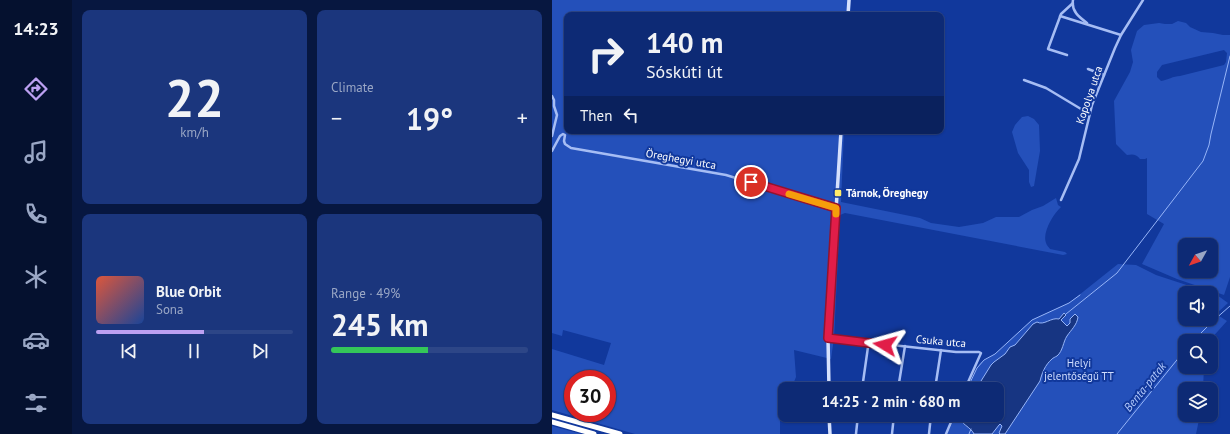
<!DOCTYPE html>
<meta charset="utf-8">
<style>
body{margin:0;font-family:"PT Sans",sans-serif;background:#1b367d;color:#f1f3f6;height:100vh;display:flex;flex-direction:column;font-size:15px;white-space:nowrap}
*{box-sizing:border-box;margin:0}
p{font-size:13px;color:#9aa7c5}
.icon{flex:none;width:22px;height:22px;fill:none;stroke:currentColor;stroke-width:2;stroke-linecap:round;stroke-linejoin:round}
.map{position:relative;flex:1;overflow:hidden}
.side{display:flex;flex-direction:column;gap:10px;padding:10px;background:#071740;width:480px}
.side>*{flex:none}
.top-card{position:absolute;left:12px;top:12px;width:380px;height:122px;border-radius:8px;box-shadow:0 1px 3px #0004,0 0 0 1px #2d4687;background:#0d2a75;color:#f1f3f6;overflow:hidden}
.needle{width:26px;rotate:230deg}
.buttons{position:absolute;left:626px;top:238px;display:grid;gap:8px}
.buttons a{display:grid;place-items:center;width:40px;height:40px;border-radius:8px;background:#0d2a75;box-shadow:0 1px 3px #0004,0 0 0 1px #2d4687;font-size:20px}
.speed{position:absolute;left:12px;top:370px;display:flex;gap:8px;font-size:20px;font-weight:700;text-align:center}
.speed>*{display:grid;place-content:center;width:52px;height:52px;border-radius:50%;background:#0d2a75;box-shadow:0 1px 3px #0004,0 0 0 1px #2d4687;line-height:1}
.speed .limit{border:6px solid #d22;background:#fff;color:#111}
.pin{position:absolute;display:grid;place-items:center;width:34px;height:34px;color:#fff;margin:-17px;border:2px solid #fff;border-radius:50%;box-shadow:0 1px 4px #0007}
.me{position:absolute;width:44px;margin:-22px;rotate:278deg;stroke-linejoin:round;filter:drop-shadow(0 0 3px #0008)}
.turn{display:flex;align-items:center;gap:14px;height:84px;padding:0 16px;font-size:18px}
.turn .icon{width:52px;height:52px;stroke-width:2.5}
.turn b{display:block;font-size:28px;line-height:34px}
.then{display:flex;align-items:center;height:38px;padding:0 16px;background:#0003;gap:8px;font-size:15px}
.big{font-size:30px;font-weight:700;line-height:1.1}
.side .card{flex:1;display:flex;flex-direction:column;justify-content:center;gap:6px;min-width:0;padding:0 14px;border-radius:8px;background:#1b367d}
.side .dial{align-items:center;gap:0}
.dial b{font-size:52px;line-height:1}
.song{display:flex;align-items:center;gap:12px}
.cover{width:48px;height:48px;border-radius:6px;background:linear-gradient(135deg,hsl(10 70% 55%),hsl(220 70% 35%))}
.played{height:4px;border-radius:2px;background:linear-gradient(90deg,#bca0f2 55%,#2d4687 55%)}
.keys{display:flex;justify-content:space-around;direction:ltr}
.heat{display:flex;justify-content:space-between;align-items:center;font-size:22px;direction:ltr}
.charge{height:6px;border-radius:3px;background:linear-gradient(90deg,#34c759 49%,#2d4687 0)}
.side .tiles{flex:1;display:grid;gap:10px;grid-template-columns:repeat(2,1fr)}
.trip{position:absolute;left:226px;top:382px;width:226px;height:40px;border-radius:8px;background:#0d2a75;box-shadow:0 1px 3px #0004,0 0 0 1px #2d4687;font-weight:700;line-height:40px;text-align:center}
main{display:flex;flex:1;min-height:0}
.menu{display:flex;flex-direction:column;width:72px;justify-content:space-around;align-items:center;background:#05112f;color:#9aa7c5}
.menu .icon{width:28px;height:28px}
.menu .active{color:#bca0f2}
.menu b{font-size:18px;color:#f1f3f6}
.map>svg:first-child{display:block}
.green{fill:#2450ba;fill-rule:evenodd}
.water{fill:#173582;stroke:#97b5f8}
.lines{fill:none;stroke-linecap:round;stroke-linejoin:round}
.stream{stroke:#97b5f8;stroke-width:1}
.street{stroke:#a6bdf4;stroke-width:2.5}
.secondary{stroke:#d6e1fd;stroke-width:3.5}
.highway{stroke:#fff;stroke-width:5}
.route-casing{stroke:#92132f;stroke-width:10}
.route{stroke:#e11d48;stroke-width:7}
.slow{stroke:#f59e0b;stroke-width:7}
.poi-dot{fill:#ffeb69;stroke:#11389c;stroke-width:1.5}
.labels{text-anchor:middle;stroke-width:4;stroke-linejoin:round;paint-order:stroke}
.street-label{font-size:11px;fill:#fff;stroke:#11389c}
.poi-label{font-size:11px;font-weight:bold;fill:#fff;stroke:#11389c;text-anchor:start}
.park-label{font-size:11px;fill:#cedcfe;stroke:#11389c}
.water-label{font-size:12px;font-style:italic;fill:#b2c8fb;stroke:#11389c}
</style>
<main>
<nav class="menu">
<b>14:23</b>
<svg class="icon active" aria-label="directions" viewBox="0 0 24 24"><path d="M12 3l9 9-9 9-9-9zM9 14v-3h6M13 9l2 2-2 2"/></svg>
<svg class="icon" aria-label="music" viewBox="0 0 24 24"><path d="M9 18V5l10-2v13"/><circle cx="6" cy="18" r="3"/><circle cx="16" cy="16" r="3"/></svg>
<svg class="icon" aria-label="phone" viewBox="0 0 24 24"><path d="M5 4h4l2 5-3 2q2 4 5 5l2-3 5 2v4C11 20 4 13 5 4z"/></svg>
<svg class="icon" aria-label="climate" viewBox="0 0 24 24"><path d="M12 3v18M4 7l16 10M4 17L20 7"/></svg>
<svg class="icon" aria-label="car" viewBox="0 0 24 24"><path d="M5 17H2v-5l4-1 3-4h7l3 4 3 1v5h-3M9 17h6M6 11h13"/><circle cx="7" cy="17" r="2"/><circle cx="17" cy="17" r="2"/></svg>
<svg class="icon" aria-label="filters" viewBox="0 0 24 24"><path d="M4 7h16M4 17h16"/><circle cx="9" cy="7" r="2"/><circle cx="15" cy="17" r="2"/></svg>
</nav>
<section class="side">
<div class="tiles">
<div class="card dial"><b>22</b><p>km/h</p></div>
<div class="card"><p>Climate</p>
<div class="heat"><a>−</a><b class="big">19°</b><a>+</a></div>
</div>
<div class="card">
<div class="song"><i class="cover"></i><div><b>Blue Orbit</b><p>Sona</p></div></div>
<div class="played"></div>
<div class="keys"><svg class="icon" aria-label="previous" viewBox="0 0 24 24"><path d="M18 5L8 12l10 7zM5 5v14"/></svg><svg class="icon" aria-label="pause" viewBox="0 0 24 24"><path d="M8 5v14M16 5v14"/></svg><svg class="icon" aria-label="next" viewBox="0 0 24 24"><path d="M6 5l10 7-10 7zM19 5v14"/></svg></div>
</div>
<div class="card"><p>Range · 49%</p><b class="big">245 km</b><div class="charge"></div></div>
</div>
</section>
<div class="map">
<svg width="678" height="434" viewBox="0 0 678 434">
<rect width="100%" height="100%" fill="#11389c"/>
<!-- green -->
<g class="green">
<path d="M0,0H299L298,15H15V131H292L289,202L368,218L379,223L407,227L431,223L444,217H467L480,210L491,206L504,198L506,205L509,207C501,214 490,233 494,243C495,246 497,247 498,249L513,252L515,254L511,255L293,213L288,215L282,338L279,359L242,350L244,377L239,389H233V394L228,395V434H83L0,410V349L52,365L59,343L11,330L10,336L0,333ZM21,379H55V413H21Z"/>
<path d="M626,21L634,23L638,27L649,32L661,33L671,35H678V277L672,295L625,279L590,264L612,224L595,214V158L593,159H588C584,154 581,154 575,155L564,144L562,101L578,72L581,62L579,50L585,31L592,25L607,23L613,24H620ZM672,50L675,53L674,62L672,65L628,76C621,76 616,80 609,81L605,77V72L610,65ZM633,245H659V271H633Z"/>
<polygon points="476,116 482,119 487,125 488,151 482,186 479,187 477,182 477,170 466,153 460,132 463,125 470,117"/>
<path d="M566,264L584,265L604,275L665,295L676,303L664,314L675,321L657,341H633V367H652L651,389H633V415H648L644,434H395L404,415H445V389H415L428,363L432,360L443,354L480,320L517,303ZM633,293H659V319H633Z"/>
<polygon points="0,426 29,434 0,434"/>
</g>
<!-- water -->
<path class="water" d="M512,313L514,315L509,320L515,326L518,323V319L523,314L526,317C525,325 519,330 515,336C511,342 511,351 505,356C503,357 501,358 500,359C493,365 490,373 488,381L453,434H448L447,433L450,426L448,424L447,425L440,434H422C419,427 408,424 407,416V415H445V389H424L439,365L442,362L453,354L458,347L463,345L481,324L485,322C492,326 499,317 507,319Z"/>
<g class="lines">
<!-- stream -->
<g class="stream">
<polyline points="514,314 565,273 651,161 657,145 659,134 678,56"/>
<polyline points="641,341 661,321 678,306"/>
<polyline points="415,389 425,368 432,360 443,354 480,320 517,303 528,295"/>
<polyline points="417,434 419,429"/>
<polyline points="565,434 633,350"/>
</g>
<!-- street -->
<g class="street">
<path d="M521,0C519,11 527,17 535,23"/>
<polyline points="508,16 569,35"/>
<polyline points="515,55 496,49 509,14 521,3"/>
<polyline points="536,69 552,75"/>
<polyline points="472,80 494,88 529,109 538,111"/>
<polyline points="0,96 2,100 2,106 5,115 0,136"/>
<polyline points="0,151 8,136 11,134 13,135 12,141 13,144 19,148 174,175 284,209"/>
<polyline points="509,200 527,159 540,105 563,48 569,35 591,0"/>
<polyline points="276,338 404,352 427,352 429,353 413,389"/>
<polyline points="384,386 406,389"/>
<polyline points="310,389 316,347 314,342"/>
<polyline points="346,389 353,346"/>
<polyline points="383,389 389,350"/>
<polyline points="397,415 402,415"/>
<polyline points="304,434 306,415"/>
<polyline points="340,434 342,415"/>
<polyline points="377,434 379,415"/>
<polyline points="394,434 402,415"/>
</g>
<!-- secondary -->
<g class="secondary">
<polyline points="296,15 297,0"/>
<polyline points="277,389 276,338 289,131"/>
<polyline points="277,415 278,434"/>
</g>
<!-- highway -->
<g class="highway">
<polyline points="0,415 68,434"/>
<polyline points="0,422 42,434"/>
</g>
</g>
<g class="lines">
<defs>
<polyline id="route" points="199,182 284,208 276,338 333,345"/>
</defs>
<!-- route casing -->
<use href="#route" class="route-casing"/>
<!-- route -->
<use href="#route" class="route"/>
<!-- slow -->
<polyline class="slow" points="237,194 284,208 284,214"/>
</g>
<!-- markers -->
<rect class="poi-dot" x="282" y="189" width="8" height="8" rx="2"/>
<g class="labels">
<!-- street labels -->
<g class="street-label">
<text transform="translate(537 95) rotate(-71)" y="4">Kopolya utca</text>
<text transform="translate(129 159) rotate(10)" y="4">Öreghegyi utca</text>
<text transform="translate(389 341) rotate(5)" y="4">Csuka utca</text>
</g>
<!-- poi labels -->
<g class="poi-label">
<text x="294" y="197">Tárnok, Öreghegy</text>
</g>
<!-- park labels -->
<g class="park-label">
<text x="527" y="367">Helyi<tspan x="527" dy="13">jelentőségű TT</tspan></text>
</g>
<!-- water labels -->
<g class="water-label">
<text transform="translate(593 387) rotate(-51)" y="4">Benta-patak</text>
</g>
</g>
</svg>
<div class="buttons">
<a><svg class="needle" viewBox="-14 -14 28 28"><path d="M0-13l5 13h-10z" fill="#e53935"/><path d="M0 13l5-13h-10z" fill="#9aa7c5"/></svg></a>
<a><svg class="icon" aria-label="sound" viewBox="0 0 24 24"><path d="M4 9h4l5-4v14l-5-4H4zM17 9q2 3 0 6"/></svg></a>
<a><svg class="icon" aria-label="search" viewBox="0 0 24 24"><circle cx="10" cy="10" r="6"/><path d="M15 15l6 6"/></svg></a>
<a><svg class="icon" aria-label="layers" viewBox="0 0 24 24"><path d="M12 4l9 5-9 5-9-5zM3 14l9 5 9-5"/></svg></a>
</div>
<div class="speed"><div class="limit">30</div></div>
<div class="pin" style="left:199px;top:182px;background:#d93025"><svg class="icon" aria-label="arrive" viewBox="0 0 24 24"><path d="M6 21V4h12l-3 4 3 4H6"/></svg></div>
<svg class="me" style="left:333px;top:345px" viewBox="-20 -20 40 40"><path d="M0-17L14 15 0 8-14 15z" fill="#e11d48" stroke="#fff" stroke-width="4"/></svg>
<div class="trip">14:25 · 2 min · 680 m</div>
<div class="top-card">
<div class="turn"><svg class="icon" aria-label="right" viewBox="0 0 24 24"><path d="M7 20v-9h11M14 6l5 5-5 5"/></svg><div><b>140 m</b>Sóskúti út</div></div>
<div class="then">Then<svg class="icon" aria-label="left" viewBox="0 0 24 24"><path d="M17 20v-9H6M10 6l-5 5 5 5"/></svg></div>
</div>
</div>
</main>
